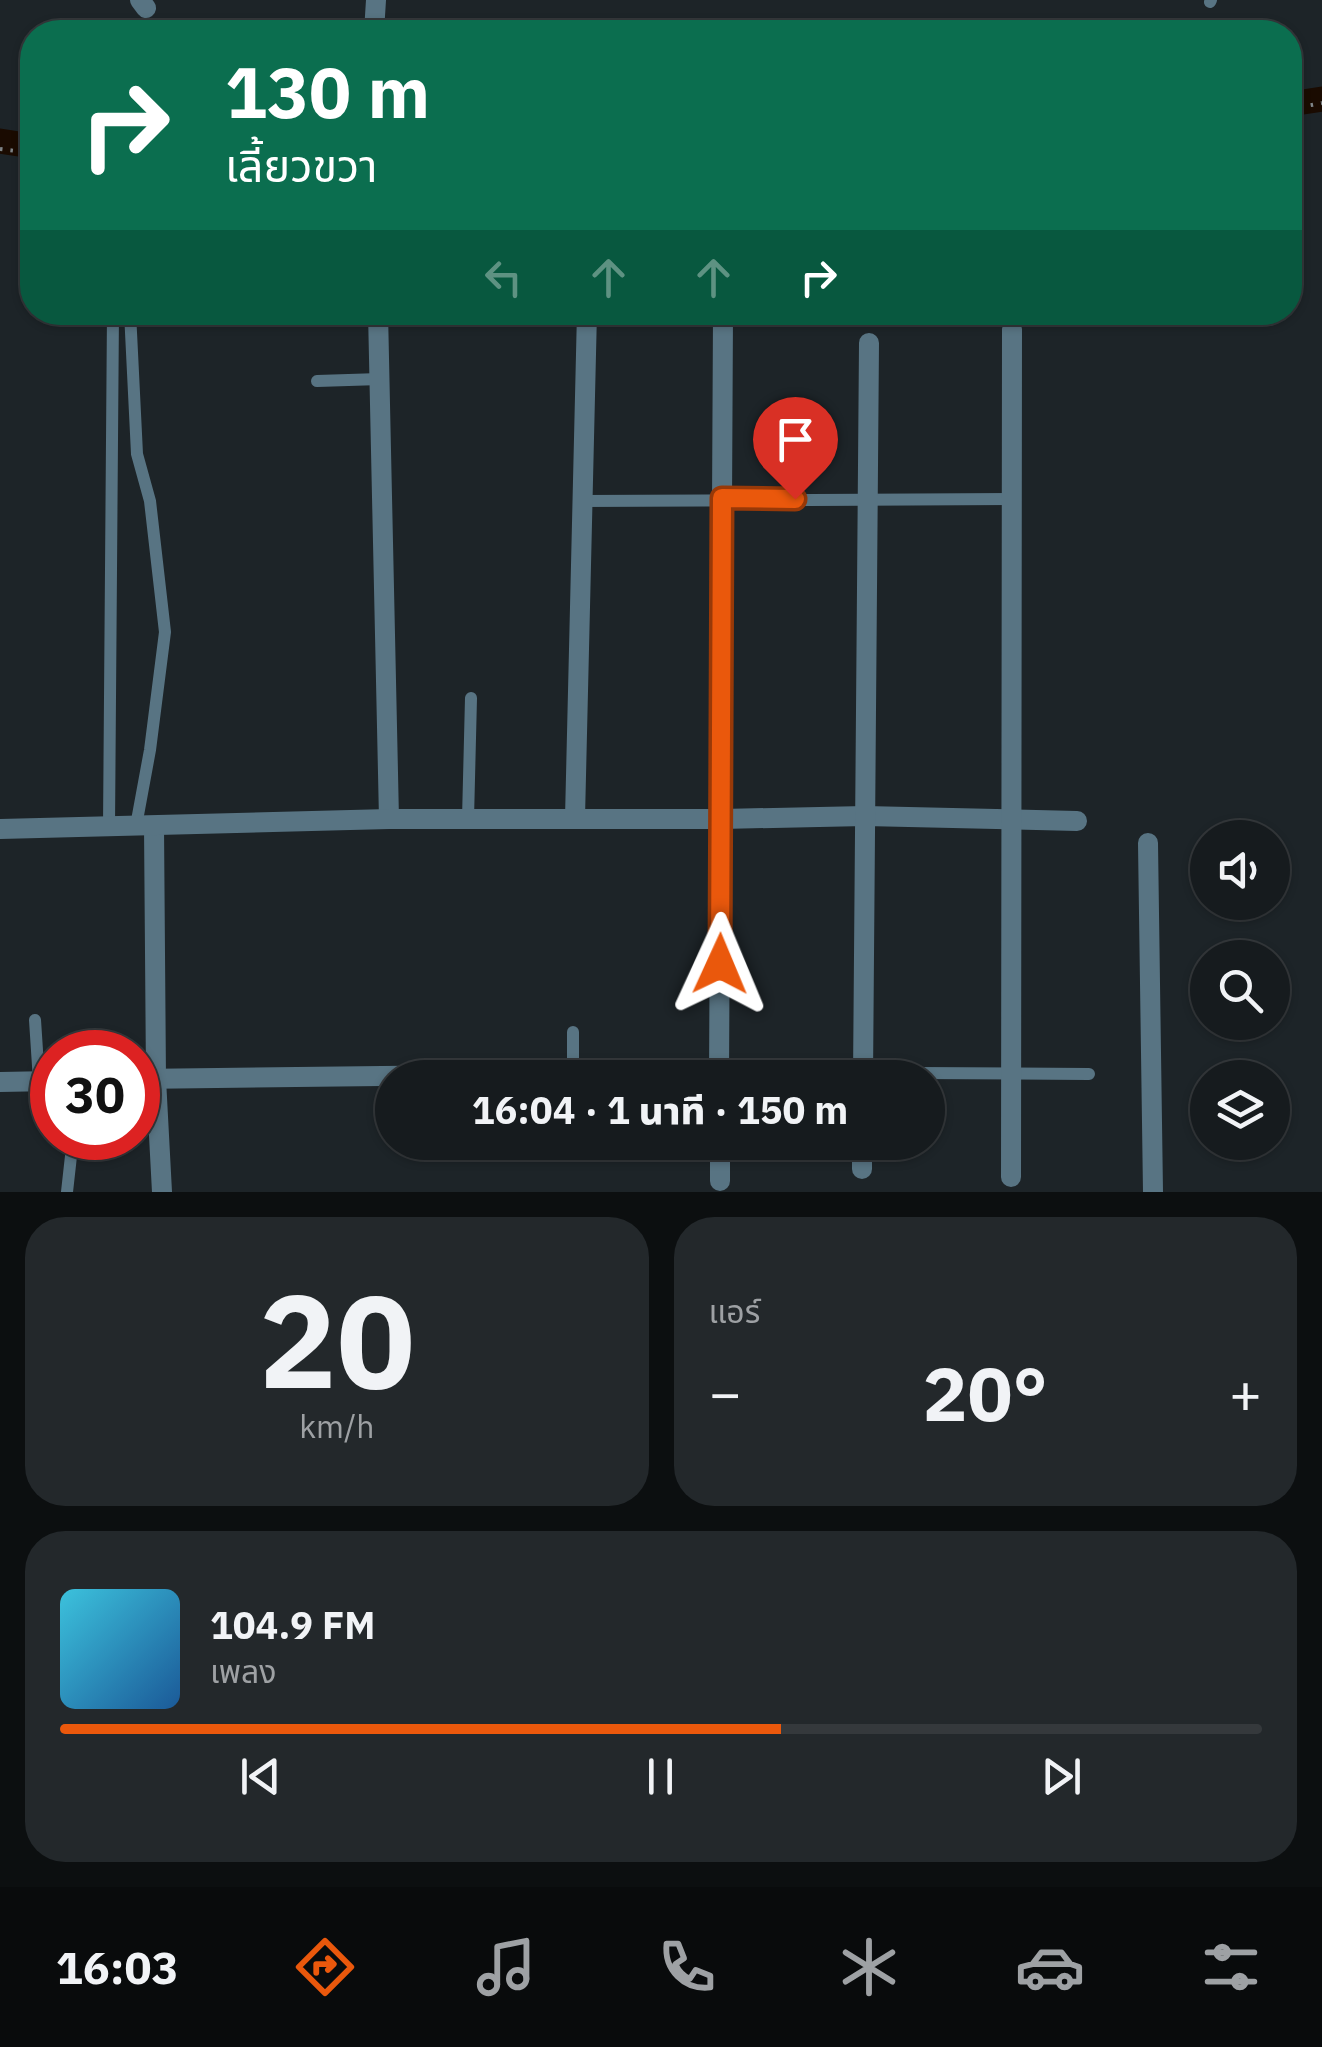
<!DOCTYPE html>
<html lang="th">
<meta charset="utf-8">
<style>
body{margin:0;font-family:"IBM Plex Sans","Noto Sans Thai",sans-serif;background:#23282b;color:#f1f3f6;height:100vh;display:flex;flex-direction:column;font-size:38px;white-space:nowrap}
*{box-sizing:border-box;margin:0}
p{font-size:32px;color:#9ea1a4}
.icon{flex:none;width:55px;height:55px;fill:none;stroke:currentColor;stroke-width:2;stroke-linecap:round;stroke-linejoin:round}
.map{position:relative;height:1192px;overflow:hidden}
.details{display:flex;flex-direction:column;gap:25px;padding:25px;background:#0c0f10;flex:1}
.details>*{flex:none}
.top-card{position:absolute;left:20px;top:20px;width:1282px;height:305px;border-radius:40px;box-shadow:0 2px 8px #0004,0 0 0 2px #35393c;background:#0b6e4f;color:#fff;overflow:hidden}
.tools{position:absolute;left:1190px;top:820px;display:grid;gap:20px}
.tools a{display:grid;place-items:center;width:100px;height:100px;border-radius:50%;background:#161b1e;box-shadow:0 2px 8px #0004,0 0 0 2px #35393c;font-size:50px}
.speed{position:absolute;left:30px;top:1030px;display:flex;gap:20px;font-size:50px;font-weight:700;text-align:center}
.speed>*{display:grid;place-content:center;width:130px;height:130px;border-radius:50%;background:#161b1e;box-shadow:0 2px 8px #0004,0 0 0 2px #35393c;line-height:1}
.speed .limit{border:15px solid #d22;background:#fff;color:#111}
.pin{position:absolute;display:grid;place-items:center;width:85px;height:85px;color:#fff;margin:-102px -42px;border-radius:50% 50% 50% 0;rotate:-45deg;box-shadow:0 0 10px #0007}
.pin .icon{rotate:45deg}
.me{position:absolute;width:110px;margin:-55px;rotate:1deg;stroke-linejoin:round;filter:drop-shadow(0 0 8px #0008)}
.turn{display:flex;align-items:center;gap:35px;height:210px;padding:0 40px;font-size:45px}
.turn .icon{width:130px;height:130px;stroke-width:2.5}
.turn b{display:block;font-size:70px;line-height:85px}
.lanes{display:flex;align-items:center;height:95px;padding:0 40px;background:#0003;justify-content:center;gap:50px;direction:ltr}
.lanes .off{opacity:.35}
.big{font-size:75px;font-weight:800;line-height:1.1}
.details .card{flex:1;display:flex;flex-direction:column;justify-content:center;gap:15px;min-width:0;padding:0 35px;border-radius:40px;background:#23282b}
.details .dial{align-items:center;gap:0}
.dial b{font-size:130px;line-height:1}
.song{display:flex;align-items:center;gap:30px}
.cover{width:120px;height:120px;border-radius:15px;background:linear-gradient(135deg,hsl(190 70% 55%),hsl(210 70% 35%))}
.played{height:10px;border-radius:5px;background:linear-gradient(90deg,#ea580c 60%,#35393c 60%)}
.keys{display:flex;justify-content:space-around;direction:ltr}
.heat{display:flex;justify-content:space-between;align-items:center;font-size:55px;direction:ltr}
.details .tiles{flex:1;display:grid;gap:25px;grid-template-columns:1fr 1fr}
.card:last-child{grid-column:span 2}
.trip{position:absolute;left:375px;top:1060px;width:570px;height:100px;border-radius:50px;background:#161b1e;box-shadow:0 2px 8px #0004,0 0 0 2px #35393c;font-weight:800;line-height:100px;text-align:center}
.menu{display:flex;height:160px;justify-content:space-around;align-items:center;background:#090b0c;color:#9ea1a4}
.menu .icon{width:70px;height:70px}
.menu .current{color:#ea580c}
.menu b{font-size:45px;color:#f1f3f6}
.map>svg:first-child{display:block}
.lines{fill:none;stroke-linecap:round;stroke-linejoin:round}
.canal{stroke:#1a0b01;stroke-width:25}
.path{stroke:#7f8588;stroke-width:4;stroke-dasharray:2.5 8;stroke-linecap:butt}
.service{stroke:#587483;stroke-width:12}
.minor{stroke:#587483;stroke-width:20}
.route-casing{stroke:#983908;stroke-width:25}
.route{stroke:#ea580c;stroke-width:18}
</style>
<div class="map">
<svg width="1322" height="1192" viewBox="0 0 1322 1192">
<rect width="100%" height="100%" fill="#1d2428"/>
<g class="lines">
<!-- canal -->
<g class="canal">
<polyline points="1290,104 1322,99"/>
<polyline points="0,141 32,146"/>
</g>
<!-- path -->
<g class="path">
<polyline points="1290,109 1322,103"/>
<polyline points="0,149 32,153"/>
</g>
<!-- service -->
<g class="service">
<polyline points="1210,2 1211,0"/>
<polyline points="130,312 137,454 150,501 165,632 150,750 136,826"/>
<polyline points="317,381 380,379"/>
<polyline points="581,501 1013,499"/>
<polyline points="468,819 471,698"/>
<polyline points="109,827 113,312"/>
<polyline points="35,1020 39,1081"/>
<polyline points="573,1032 573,1073"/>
<polyline points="719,1072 1089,1074"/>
<polyline points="67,1192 73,1138"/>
</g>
<!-- minor -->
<g class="minor">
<polyline points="140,0 146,8"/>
<polyline points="374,32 376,0"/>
<polyline points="378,312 389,819"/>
<polyline points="575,818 587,312"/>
<polyline points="154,826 156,1079 162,1192"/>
<polyline points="0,829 389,819 722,819 865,816 1077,821"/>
<polyline points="1148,843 1153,1192"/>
<polyline points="719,1078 723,315"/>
<polyline points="863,1078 869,343"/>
<polyline points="138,1079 719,1072"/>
<polyline points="0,1082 52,1081"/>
<polyline points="720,1142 720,1181"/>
<polyline points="862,1169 862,1142"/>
<polyline points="1011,1177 1012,329"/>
</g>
</g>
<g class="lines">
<defs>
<polyline id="route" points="720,964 722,498 795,499"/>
</defs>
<!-- route casing -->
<use href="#route" class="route-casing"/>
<!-- route -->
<use href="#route" class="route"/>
</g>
</svg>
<div class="tools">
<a><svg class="icon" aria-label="sound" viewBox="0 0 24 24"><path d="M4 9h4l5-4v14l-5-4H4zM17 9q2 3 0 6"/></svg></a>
<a><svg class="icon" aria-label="search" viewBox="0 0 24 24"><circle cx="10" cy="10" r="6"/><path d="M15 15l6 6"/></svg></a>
<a><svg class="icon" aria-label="layers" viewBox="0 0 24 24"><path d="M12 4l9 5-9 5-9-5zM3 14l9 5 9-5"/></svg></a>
</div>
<div class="speed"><div class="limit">30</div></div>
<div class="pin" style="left:795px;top:499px;background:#d93025"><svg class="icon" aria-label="arrive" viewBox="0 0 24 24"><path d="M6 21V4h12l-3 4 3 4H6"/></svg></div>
<svg class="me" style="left:720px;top:964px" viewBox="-20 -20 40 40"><path d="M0-17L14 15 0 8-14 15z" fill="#ea580c" stroke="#fff" stroke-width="4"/></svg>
<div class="trip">16:04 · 1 นาที · 150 m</div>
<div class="top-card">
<div class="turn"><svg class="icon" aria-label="right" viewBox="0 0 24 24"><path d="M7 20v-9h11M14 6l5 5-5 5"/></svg><div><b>130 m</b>เลี้ยวขวา</div></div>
<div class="lanes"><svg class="icon off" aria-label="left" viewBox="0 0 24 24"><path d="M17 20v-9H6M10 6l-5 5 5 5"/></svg><svg class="icon off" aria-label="ahead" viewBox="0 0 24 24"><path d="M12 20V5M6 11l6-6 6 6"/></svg><svg class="icon off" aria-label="ahead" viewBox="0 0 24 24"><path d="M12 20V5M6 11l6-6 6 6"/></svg><svg class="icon" aria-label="right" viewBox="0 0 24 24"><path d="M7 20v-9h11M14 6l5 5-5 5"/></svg></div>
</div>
</div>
<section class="details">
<div class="tiles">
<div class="card dial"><b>20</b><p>km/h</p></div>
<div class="card"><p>แอร์</p>
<div class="heat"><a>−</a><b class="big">20°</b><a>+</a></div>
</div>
<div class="card">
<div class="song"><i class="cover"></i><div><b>104.9 FM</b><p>เพลง</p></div></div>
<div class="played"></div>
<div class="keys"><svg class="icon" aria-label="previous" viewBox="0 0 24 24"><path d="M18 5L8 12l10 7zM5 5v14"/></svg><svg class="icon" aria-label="pause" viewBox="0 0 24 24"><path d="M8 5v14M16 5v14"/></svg><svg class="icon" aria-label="next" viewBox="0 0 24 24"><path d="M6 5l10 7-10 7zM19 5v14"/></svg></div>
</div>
</div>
</section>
<nav class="menu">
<b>16:03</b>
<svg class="icon current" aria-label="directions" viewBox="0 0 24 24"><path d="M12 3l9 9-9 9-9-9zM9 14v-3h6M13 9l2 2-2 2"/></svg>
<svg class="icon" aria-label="music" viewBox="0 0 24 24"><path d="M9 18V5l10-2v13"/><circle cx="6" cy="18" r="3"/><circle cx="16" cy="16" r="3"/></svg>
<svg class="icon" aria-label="phone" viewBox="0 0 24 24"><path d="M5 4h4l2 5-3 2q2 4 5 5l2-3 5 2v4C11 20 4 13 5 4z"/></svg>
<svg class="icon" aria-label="climate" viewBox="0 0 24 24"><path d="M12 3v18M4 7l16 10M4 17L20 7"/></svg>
<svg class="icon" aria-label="car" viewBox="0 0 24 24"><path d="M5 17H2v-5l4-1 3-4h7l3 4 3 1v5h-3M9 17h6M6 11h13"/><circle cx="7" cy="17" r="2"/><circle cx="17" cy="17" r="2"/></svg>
<svg class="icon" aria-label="filters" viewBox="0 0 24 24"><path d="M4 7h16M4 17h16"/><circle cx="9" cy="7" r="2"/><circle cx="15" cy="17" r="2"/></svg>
</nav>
